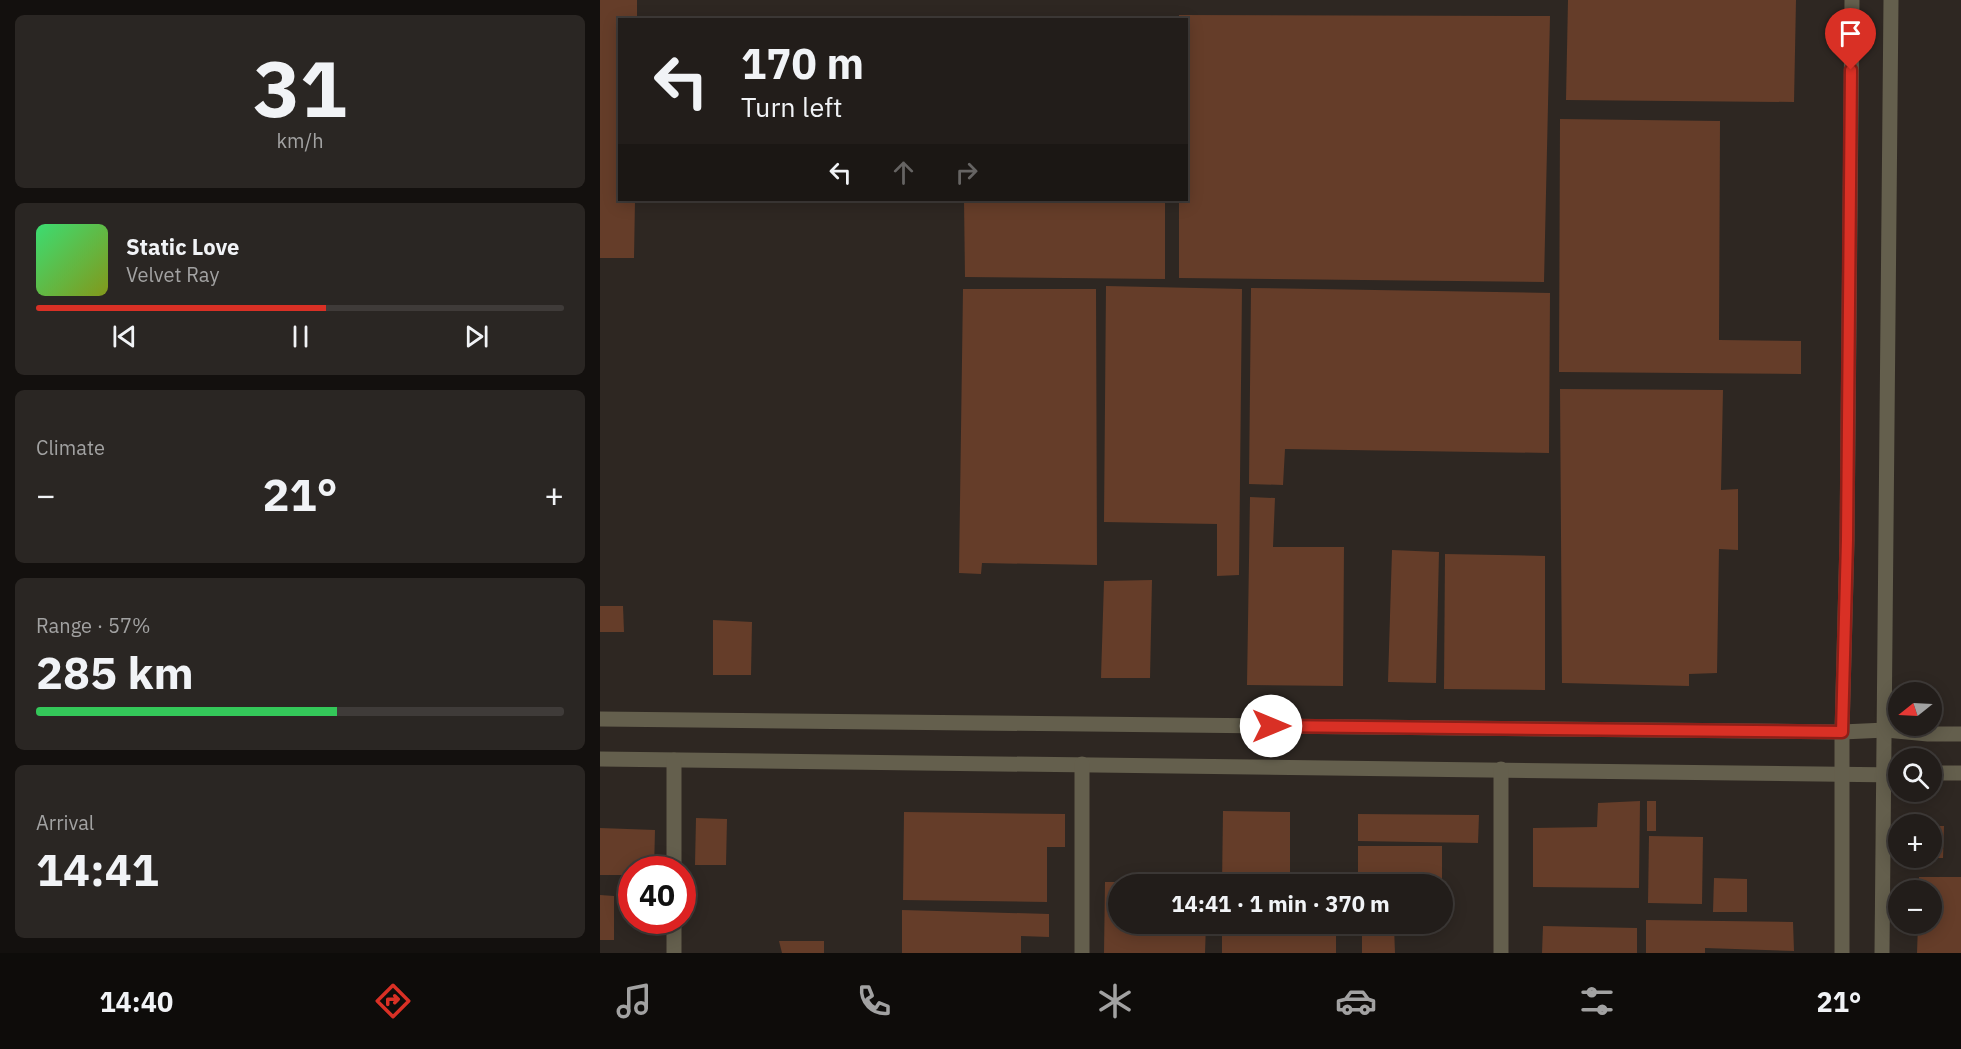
<!DOCTYPE html>
<meta charset="utf-8">
<style>
body{margin:0;font-family:"IBM Plex Sans",sans-serif;background:#2a2623;color:#f1f3f6;height:100vh;display:flex;flex-direction:column;font-size:22px;white-space:nowrap}
*{box-sizing:border-box;margin:0}
p{font-size:20px;color:#a2a2a2}
.icon{flex:none;width:33px;height:33px;fill:none;stroke:currentColor;stroke-width:2;stroke-linecap:round;stroke-linejoin:round}
.map{position:relative;flex:1;overflow:hidden}
.panel{display:flex;flex-direction:column;gap:15px;padding:15px;background:#13100e;width:600px}
.panel>*{flex:none}
.hud{position:absolute;left:18px;top:18px;width:570px;height:183px;border-radius:0px;box-shadow:0 3px 15px #0003,0 0 0 2px #3f3b39;background:#221d1a;color:#f1f3f6;overflow:hidden}
.needle{width:39px;rotate:252deg}
.controls{position:absolute;left:1288px;top:682px;display:grid;gap:12px}
.controls a{display:grid;place-items:center;width:54px;height:54px;border-radius:50%;background:#221d1a;box-shadow:0 3px 15px #0003,0 0 0 2px #3f3b39;font-size:30px}
.speed{position:absolute;left:18px;top:856px;display:flex;gap:12px;font-size:30px;font-weight:700;text-align:center}
.speed>*{display:grid;place-content:center;width:78px;height:78px;border-radius:50%;background:#221d1a;box-shadow:0 3px 15px #0003,0 0 0 2px #3f3b39;line-height:1}
.speed .limit{border:9px solid #d22;background:#fff;color:#111}
.pin{position:absolute;display:grid;place-items:center;width:51px;height:51px;color:#fff;margin:-62px -26px;border-radius:50% 50% 50% 0;rotate:-45deg;box-shadow:0 0 6px #0007}
.pin .icon{rotate:45deg}
.me{position:absolute;width:66px;margin:-33px;rotate:90deg;stroke-linejoin:round;filter:drop-shadow(0 0 4px #0008)}
.turn{display:flex;align-items:center;gap:21px;height:126px;padding:0 24px;font-size:27px}
.turn .icon{width:78px;height:78px;stroke-width:2.5}
.turn b{display:block;font-size:42px;line-height:51px}
.lanes{display:flex;align-items:center;height:57px;padding:0 24px;background:#0003;justify-content:center;gap:30px;direction:ltr}
.lanes .off{opacity:.35}
.big{font-size:45px;font-weight:700;line-height:1.1}
.panel .tile{flex:1;display:flex;flex-direction:column;justify-content:center;gap:9px;min-width:0;padding:0 21px;border-radius:9px;background:#2a2623}
.panel .dial{align-items:center;gap:0}
.dial b{font-size:78px;line-height:1}
.song{display:flex;align-items:center;gap:18px}
.cover{width:72px;height:72px;border-radius:9px;background:linear-gradient(135deg,hsl(140 70% 55%),hsl(70 70% 35%))}
.played{height:6px;border-radius:3px;background:linear-gradient(90deg,#d93025 55%,#3f3b39 55%)}
.keys{display:flex;justify-content:space-around;direction:ltr}
.heat{display:flex;justify-content:space-between;align-items:center;font-size:33px;direction:ltr}
.charge{height:9px;border-radius:4px;background:linear-gradient(90deg,#34c759 57%,#3f3b39 0)}
.trip{position:absolute;left:508px;top:874px;width:345px;height:60px;border-radius:30px;background:#221d1a;box-shadow:0 3px 15px #0003,0 0 0 2px #3f3b39;font-weight:700;line-height:60px;text-align:center}
.tabs{display:flex;height:96px;justify-content:space-around;align-items:center;background:#0e0c0a;color:#a2a2a2}
.tabs .icon{width:42px;height:42px}
.tabs .on{color:#d93025}
.tabs b{font-size:27px;color:#f1f3f6}
main{display:flex;flex:1;min-height:0}
.map>svg:first-child{display:block}
.building{fill:#653d29}
.lines{fill:none;stroke-linecap:round;stroke-linejoin:round}
.minor{stroke:#645f4d;stroke-width:15}
.route-casing{stroke:#8d1f18;stroke-width:15}
.route{stroke:#d93025;stroke-width:10}
</style>
<main>
<section class="panel">
<div class="tile dial"><b>31</b><p>km/h</p></div>
<div class="tile">
<div class="song"><i class="cover"></i><div><b>Static Love</b><p>Velvet Ray</p></div></div>
<div class="played"></div>
<div class="keys"><svg class="icon" aria-label="previous" viewBox="0 0 24 24"><path d="M18 5L8 12l10 7zM5 5v14"/></svg><svg class="icon" aria-label="pause" viewBox="0 0 24 24"><path d="M8 5v14M16 5v14"/></svg><svg class="icon" aria-label="next" viewBox="0 0 24 24"><path d="M6 5l10 7-10 7zM19 5v14"/></svg></div>
</div>
<div class="tile"><p>Climate</p>
<div class="heat"><a>−</a><b class="big">21°</b><a>+</a></div>
</div>
<div class="tile"><p>Range · 57%</p><b class="big">285 km</b><div class="charge"></div></div>
<div class="tile"><p>Arrival</p><b class="big">14:41</b></div>
</section>
<div class="map">
<svg width="1361" height="953" viewBox="0 0 1361 953">
<rect width="100%" height="100%" fill="#2e2722"/>
<!-- building -->
<g class="building">
<polygon points="0,0 37,0 37,20 20,20 20,200 35,200 34,258 0,258"/>
<polygon points="968,0 1196,0 1194,102 966,100"/>
<polygon points="579,15 950,16 944,282 579,278 579,200 586,200 586,20 579,20"/>
<polygon points="960,119 1120,121 1119,340 1201,341 1201,374 959,372"/>
<polygon points="364,200 565,200 565,279 365,277"/>
<polygon points="506,286 642,289 639,575 617,576 617,524 504,522"/>
<polygon points="651,288 950,293 949,453 685,449 683,485 649,484"/>
<polygon points="363,289 496,289 497,565 382,563 381,574 359,573"/>
<polygon points="960,389 1123,390 1121,490 1138,489 1138,550 1119,549 1117,673 1089,674 1089,686 962,683"/>
<polygon points="650,497 675,498 673,547 744,547 743,686 647,685"/>
<polygon points="792,550 839,552 836,683 788,682"/>
<polygon points="845,554 945,556 945,690 844,689"/>
<polygon points="552,580 550,678 501,678 504,581"/>
<polygon points="0,606 23,606 24,632 0,632"/>
<polygon points="113,620 152,622 151,675 113,675"/>
<polygon points="1040,801 1039,888 933,887 933,828 997,827 998,803"/>
<rect x="1047" y="801" width="9" height="30"/>
<polygon points="623,811 690,812 690,885 622,885"/>
<polygon points="304,812 465,814 465,847 447,847 447,902 303,900"/>
<polygon points="758,814 879,815 878,843 758,841"/>
<polygon points="96,818 127,819 126,865 95,865"/>
<polygon points="1332,826 1344,826 1343,858 1332,858"/>
<polygon points="0,828 55,830 54,870 32,870 32,875 0,875"/>
<polygon points="1049,836 1103,837 1102,904 1048,903"/>
<rect x="758" y="846" width="84" height="39"/>
<polygon points="1319,877 1361,877 1361,953 1317,953 1318,924 1332,924 1332,891 1319,891"/>
<polygon points="1114,878 1147,879 1147,912 1113,912"/>
<polygon points="505,882 606,882 606,885 519,885 519,924 606,924 605,953 504,953"/>
<polygon points="0,895 14,896 14,940 0,940"/>
<polygon points="302,910 449,914 449,937 421,936 421,953 302,953"/>
<polygon points="1046,920 1193,922 1194,951 1105,948 1105,953 1046,953"/>
<rect x="622" y="924" width="114" height="29"/>
<polygon points="762,926 794,927 795,953 762,953"/>
<polygon points="943,926 1037,928 1037,953 942,953"/>
<polygon points="179,941 224,941 224,953 182,953"/>
</g>
<g class="lines">
<!-- minor -->
<g class="minor">
<polyline points="0,719 1242,732 1286,730 1328,734 1361,734"/>
<polyline points="0,759 1299,775"/>
<polyline points="74,760 74,870"/>
<polyline points="1332,773 1361,773"/>
<polyline points="74,921 74,953"/>
<polyline points="482,953 482,764"/>
<polyline points="901,953 901,769"/>
<polyline points="1242,953 1242,732 1247,540 1252,0"/>
<polyline points="1282,953 1291,0"/>
</g>
</g>
<g class="lines">
<defs>
<polyline id="route" points="671,726 1242,732 1247,540 1251,70"/>
</defs>
<!-- route casing -->
<use href="#route" class="route-casing"/>
<!-- route -->
<use href="#route" class="route"/>
</g>
</svg>
<div class="controls">
<a><svg class="needle" viewBox="-14 -14 28 28"><path d="M0-13l5 13h-10z" fill="#e53935"/><path d="M0 13l5-13h-10z" fill="#a2a2a2"/></svg></a>
<a><svg class="icon" aria-label="search" viewBox="0 0 24 24"><circle cx="10" cy="10" r="6"/><path d="M15 15l6 6"/></svg></a>
<a>+</a>
<a>−</a>
</div>
<div class="speed"><div class="limit">40</div></div>
<div class="pin" style="left:1251px;top:70px;background:#d93025"><svg class="icon" aria-label="arrive" viewBox="0 0 24 24"><path d="M6 21V4h12l-3 4 3 4H6"/></svg></div>
<svg class="me" style="left:671px;top:726px" viewBox="-20 -20 40 40"><circle r="19" fill="#fff"/><path d="M0-13L10 11 0 6-10 11z" fill="#d93025"/></svg>
<div class="trip">14:41 · 1 min · 370 m</div>
<div class="hud">
<div class="turn"><svg class="icon" aria-label="left" viewBox="0 0 24 24"><path d="M17 20v-9H6M10 6l-5 5 5 5"/></svg><div><b>170 m</b>Turn left</div></div>
<div class="lanes"><svg class="icon" aria-label="left" viewBox="0 0 24 24"><path d="M17 20v-9H6M10 6l-5 5 5 5"/></svg><svg class="icon off" aria-label="ahead" viewBox="0 0 24 24"><path d="M12 20V5M6 11l6-6 6 6"/></svg><svg class="icon off" aria-label="right" viewBox="0 0 24 24"><path d="M7 20v-9h11M14 6l5 5-5 5"/></svg></div>
</div>
</div>
</main>
<nav class="tabs">
<b>14:40</b>
<svg class="icon on" aria-label="directions" viewBox="0 0 24 24"><path d="M12 3l9 9-9 9-9-9zM9 14v-3h6M13 9l2 2-2 2"/></svg>
<svg class="icon" aria-label="music" viewBox="0 0 24 24"><path d="M9 18V5l10-2v13"/><circle cx="6" cy="18" r="3"/><circle cx="16" cy="16" r="3"/></svg>
<svg class="icon" aria-label="phone" viewBox="0 0 24 24"><path d="M5 4h4l2 5-3 2q2 4 5 5l2-3 5 2v4C11 20 4 13 5 4z"/></svg>
<svg class="icon" aria-label="climate" viewBox="0 0 24 24"><path d="M12 3v18M4 7l16 10M4 17L20 7"/></svg>
<svg class="icon" aria-label="car" viewBox="0 0 24 24"><path d="M5 17H2v-5l4-1 3-4h7l3 4 3 1v5h-3M9 17h6M6 11h13"/><circle cx="7" cy="17" r="2"/><circle cx="17" cy="17" r="2"/></svg>
<svg class="icon" aria-label="filters" viewBox="0 0 24 24"><path d="M4 7h16M4 17h16"/><circle cx="9" cy="7" r="2"/><circle cx="15" cy="17" r="2"/></svg>
<b>21°</b>
</nav>
